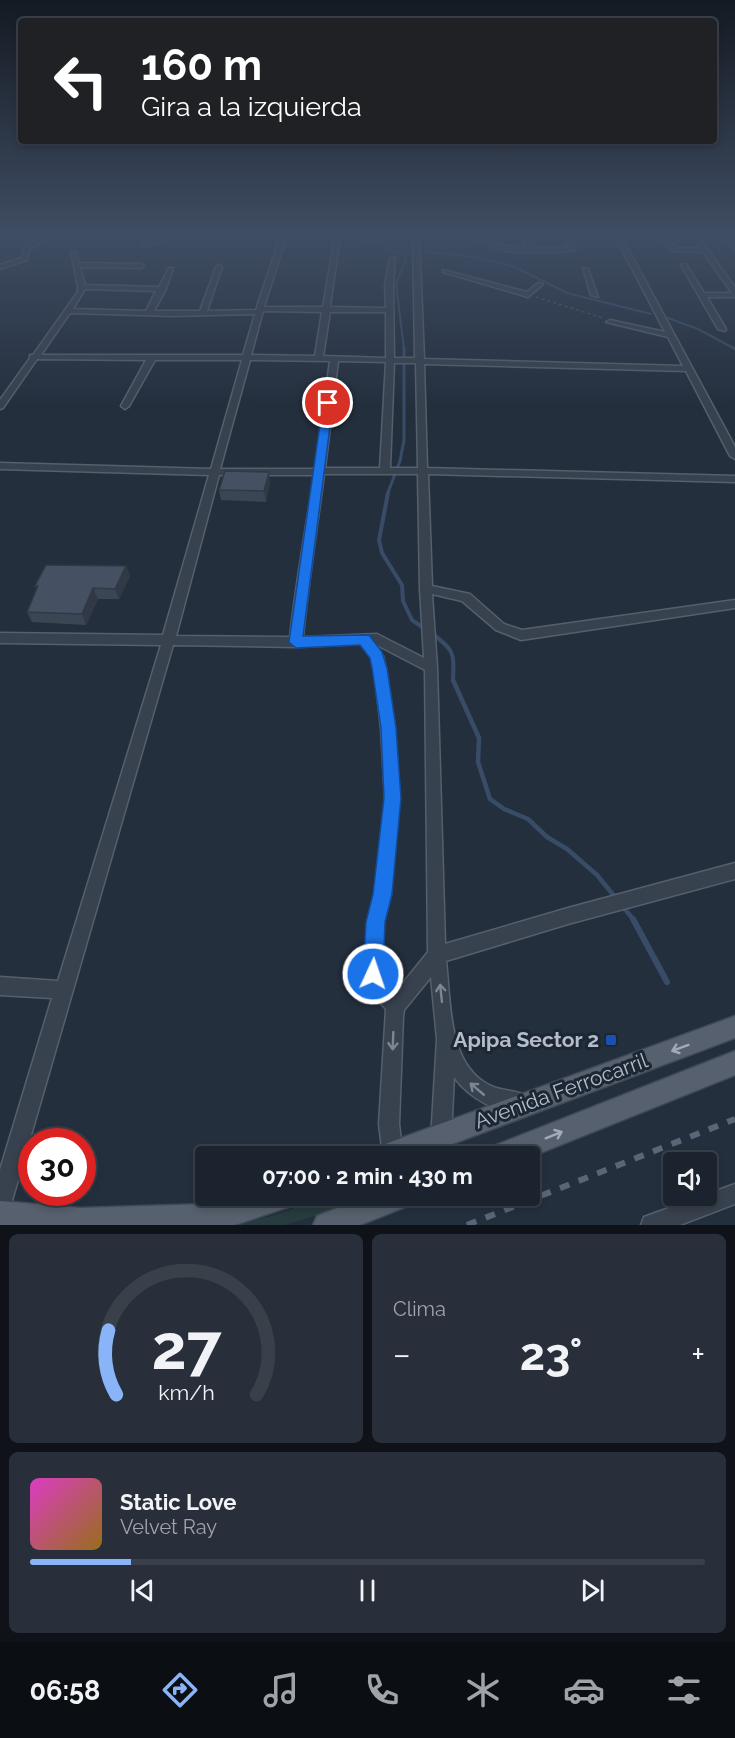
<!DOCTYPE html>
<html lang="es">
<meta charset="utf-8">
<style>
body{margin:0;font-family:Raleway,sans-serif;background:#282f3a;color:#f1f3f6;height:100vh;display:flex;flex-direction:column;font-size:22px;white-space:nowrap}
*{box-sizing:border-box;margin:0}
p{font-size:20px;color:#a0a4aa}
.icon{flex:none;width:33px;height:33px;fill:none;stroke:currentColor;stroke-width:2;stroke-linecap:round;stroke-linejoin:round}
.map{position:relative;height:1225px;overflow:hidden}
.details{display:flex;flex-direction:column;gap:9px;padding:9px;background:#0f1319;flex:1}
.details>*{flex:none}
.hud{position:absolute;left:18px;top:18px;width:699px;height:126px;border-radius:6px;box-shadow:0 3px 9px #0003,0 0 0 2px #39404a;background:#202124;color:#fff;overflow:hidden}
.fabs{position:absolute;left:663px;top:1152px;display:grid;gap:12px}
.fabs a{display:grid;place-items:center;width:54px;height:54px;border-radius:6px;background:#1b232e;box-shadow:0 3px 9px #0003,0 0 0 2px #39404a;font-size:30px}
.speed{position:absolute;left:18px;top:1128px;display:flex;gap:12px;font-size:30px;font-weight:700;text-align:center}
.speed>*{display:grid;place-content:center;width:78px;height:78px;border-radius:50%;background:#1b232e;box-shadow:0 3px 9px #0003,0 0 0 2px #39404a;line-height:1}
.speed .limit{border:9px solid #d22;background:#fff;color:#111}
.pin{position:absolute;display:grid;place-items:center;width:51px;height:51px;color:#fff;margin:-26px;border:3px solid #fff;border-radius:50%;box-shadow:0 2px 6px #0007}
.me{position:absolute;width:66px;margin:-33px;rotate:3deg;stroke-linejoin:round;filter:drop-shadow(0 0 4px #0008)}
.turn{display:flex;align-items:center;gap:21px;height:126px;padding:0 24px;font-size:27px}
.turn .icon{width:78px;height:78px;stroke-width:2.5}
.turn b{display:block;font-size:42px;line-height:51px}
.big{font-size:45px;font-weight:700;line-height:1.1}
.details .widget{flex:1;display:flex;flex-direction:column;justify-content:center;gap:9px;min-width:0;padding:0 21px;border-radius:9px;background:#282f3a}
.details .dial{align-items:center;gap:0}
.dial svg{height:156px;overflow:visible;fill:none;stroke:#39404a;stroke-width:7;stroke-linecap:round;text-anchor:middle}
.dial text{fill:#f1f3f6;stroke:none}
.song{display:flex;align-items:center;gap:18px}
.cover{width:72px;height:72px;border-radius:9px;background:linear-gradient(135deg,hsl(310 70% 55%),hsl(40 70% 35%))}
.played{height:6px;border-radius:3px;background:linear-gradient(90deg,#8ab4f8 15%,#39404a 15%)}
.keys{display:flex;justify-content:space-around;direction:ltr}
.heat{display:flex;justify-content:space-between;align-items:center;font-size:33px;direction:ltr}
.details .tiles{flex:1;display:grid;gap:9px;grid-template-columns:1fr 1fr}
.widget:last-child{grid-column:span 2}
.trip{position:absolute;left:195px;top:1146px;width:345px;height:60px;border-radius:6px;background:#1b232e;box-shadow:0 3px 9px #0003,0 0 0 2px #39404a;font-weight:700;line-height:60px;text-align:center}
.tabs{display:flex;height:96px;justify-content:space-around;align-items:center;background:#0b0e12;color:#a0a4aa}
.tabs .icon{width:42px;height:42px}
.tabs .active{color:#8ab4f8}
.tabs b{font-size:27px;color:#f1f3f6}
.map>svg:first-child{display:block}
.green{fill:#263c3f}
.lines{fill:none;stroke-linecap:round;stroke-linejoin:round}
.stream-far4{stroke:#394c67;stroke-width:2}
.stream-far3{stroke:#394c67;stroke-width:3}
.stream-far2{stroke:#394c67;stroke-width:4}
.stream-far1{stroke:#394c67;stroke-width:4.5}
.stream{stroke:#394c67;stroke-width:6}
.minor-casing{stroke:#565f6c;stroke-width:3}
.major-casing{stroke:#414a57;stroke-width:3}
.path{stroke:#44595c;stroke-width:1.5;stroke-dasharray:3 3;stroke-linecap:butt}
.minor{fill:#38414e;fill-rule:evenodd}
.major{fill:#56606e;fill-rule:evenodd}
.rail{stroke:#5a6575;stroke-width:6;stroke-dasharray:10 10;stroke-linecap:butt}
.wall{fill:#3b4654}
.shaded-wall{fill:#303945}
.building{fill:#455162;stroke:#303945;stroke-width:1.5}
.oneway{stroke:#7c8592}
.oneway2{stroke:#a1aab7}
.route{fill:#1a73e8;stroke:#114b97;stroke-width:1.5}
.transit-dot{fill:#1a4fb4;stroke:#1d2633;stroke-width:2}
.labels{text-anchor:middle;stroke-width:6;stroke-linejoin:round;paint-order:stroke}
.near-poi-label{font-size:21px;font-weight:bold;fill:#b4bcc9;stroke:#1d2633;text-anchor:end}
.near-street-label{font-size:21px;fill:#b4bcc9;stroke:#1d2633}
</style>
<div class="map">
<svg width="735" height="1225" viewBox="0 0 735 1225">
<rect width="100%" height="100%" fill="#242f3e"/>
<!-- green -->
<polygon class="green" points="331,1196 364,1196 321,1214 285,1225 237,1225 275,1215"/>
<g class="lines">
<!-- stream-far4 -->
<g class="stream-far4">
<polyline points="345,234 384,244 391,251 403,254 406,258 396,284 404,349"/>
<polyline points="421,251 474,257 515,267 567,293 651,314"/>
<polyline points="668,318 698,329 735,349"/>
</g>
<!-- stream-far3 -->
<g class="stream-far3">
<polyline points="732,347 735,349"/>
<polyline points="387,495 400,461 404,440 404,347"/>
</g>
<!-- stream-far2 -->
<g class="stream-far2">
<polyline points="388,493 379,540 382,553 402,585 403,601 412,620 425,629"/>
<path d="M431,633C455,650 454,653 453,681"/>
</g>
<!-- stream-far1 -->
<g class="stream-far1">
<polyline points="453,680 479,738 478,762 490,799 504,809 528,819 547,837 567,849 597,875 615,897"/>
<polyline points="622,906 634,920"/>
</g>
<!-- stream -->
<polyline class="stream" points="633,919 667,982"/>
<defs>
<g id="minor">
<polygon points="46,234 54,234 29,249 27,260 0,269 0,265 22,258 24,247"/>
<polygon points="173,234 182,234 147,246 142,245"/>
<path d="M214,234H287L264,307H323L335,235L340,234L330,307L386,308L385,285L390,258L395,257L393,285L394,358H415L413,234H419L424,359L683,366L668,337L606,322L610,320L665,332L614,234H620L735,447V459L730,456L686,371L424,364L427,468L735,476V482L428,474L432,586L470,594L504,624L522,630L735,600V608L521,640L496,630L462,601L432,594L437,667L445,944L568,908L735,863V879L568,924L446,961C451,1002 447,1063 489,1085C501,1091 514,1090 526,1095L529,1102L526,1109C502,1119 467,1096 454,1077L450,1156H430L437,1039L431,977L404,1010L403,1017L399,1124L403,1156H383L379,1124L386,1009L373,995L364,974L368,922L375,894L385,798L381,728L374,668L371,658L361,644L296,647L173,645L11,1204L7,1211L0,1215V1170L52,998L0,995V977L58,981L161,645L0,643V633L163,635L209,475L0,469V463L211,469L242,360H155L129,406L125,409L121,406L146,360L37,359L3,408L0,409V400L30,358V355H33L77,293L78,287L71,251L76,252L79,263L141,264L144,266L141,268L80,267L85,285L159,287L169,268H173L166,289L154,311H200L216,267L219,265L222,267L207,311L256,310L280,237L217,236ZM85,289L156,291L146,311L73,309ZM263,311L322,312L315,356L251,355ZM330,312H386V358L323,356ZM70,313L173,316L255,314L243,355H41ZM250,360L330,361L315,469H220ZM338,361L386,362L380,468H325ZM394,363H416L418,468H390ZM324,474H418L420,589L424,658L377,634L303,637C308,583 317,529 324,474ZM219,475H314C306,529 296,583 290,637L176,636ZM375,644L425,670L428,952L395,993L385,983L382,974L384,922L391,894L399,798L395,728L386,668L383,656Z"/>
<path d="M471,234H478L495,244L526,248L521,234H527L533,248H535L569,247L565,234H571L576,249L573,251C541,252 496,259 471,234Z"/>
<polygon points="659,234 665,234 677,248 700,248 690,234 696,234 735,287 735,297 707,297 726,329 725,331 718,329 681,265 686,264 704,293 732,293 703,252 673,251"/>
<polygon points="722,234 728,234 735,244 735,251"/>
<polygon points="583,268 588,269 598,297 591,295"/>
<polygon points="443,270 527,292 538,283 543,284 528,297 443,272"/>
<polygon points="735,1184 735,1204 680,1225 641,1225 644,1217"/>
</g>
<g id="major">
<polygon points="735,1016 735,1038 420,1156 375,1156 379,1147 388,1143"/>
<polygon points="735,1051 735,1075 530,1157 488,1156 491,1147"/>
<polygon points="247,1196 298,1196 294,1205 235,1225 0,1225 0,1201 80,1208 210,1204"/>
<polygon points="368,1196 414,1196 410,1205 360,1225 313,1225 317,1216"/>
</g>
</defs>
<!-- minor casing -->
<use href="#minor" class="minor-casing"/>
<!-- major casing -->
<use href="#major" class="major-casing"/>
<!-- path -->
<polyline class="path" points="536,297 603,318"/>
<!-- minor -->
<use href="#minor" class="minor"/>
<!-- major -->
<use href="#major" class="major"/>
<!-- rail -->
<polyline class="rail" points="467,1225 735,1119"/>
</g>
<!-- wall -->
<g class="wall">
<polygon points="270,482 266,502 221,500 219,490"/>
<polygon points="126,566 130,576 119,599 98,599 86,625 32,622 27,612 37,589 35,586"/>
</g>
<!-- shaded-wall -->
<g class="shaded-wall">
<polygon points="269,472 270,482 266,502 264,491"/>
<polygon points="126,566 130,576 119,599 115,589"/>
<polygon points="93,588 98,599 86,625 82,614"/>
</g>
<!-- building -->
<g class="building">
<polygon points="225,471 269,472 264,491 219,490"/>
<polygon points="46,565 126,566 115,589 93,588 82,614 27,612 38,586 35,586"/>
</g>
<!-- one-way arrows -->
<defs><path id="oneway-shaft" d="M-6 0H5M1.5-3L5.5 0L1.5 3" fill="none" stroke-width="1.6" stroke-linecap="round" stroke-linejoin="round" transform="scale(1.5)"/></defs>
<g class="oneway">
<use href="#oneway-shaft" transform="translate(441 993) rotate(-96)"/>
<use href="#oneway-shaft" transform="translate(393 1041) rotate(92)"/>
<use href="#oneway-shaft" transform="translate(477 1089) rotate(-140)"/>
</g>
<g class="oneway2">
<use href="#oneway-shaft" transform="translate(680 1048) rotate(160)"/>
<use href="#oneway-shaft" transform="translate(554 1135) rotate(-22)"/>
</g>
<!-- sky -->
<linearGradient id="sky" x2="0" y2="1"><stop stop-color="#141a22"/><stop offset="0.58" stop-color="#3f4d63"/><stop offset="1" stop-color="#3f4d63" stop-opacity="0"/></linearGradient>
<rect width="735" height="405" fill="url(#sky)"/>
<!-- route -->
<polygon class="route" points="328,400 333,403 303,636 369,635 382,652 387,668 396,728 401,798 392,894 385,922 383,974 380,981 373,984 366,981 363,974 366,922 373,894 384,798 381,728 372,668 370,658 360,645 296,648 289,642 323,403"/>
<!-- markers -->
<rect class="transit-dot" x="605" y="1034" width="12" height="12" rx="3"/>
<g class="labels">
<!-- near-poi labels -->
<g class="near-poi-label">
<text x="599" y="1047">Apipa Sector 2</text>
</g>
<!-- near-street labels -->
<g class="near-street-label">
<text transform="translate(561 1091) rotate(-20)" y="7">Avenida Ferrocarril</text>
</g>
</g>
</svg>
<div class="fabs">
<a><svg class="icon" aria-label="sound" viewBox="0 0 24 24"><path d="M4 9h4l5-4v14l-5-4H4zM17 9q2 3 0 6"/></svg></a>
</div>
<div class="speed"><div class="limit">30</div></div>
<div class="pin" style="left:328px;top:403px;background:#d93025"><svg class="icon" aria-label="arrive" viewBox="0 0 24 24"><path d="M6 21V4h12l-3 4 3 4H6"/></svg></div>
<svg class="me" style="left:373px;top:974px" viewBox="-20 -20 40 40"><circle r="17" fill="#1a73e8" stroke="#fff" stroke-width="3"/><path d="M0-11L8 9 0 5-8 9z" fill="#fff"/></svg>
<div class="trip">07:00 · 2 min · 430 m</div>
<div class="hud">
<div class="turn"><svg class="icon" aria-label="left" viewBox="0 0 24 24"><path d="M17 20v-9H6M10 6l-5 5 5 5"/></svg><div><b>160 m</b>Gira a la izquierda</div></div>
</div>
</div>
<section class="details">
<div class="tiles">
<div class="widget dial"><svg viewBox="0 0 100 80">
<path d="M14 69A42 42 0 1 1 86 69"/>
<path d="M14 69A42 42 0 0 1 10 36" stroke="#8ab4f8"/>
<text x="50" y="56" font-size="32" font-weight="700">27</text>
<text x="50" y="72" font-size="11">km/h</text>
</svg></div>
<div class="widget"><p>Clima</p>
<div class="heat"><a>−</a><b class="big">23°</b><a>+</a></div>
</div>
<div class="widget">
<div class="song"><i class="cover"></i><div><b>Static Love</b><p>Velvet Ray</p></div></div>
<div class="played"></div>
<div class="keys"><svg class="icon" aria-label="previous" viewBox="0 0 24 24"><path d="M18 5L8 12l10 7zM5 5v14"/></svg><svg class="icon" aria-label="pause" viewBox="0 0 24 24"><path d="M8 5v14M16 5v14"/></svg><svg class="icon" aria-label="next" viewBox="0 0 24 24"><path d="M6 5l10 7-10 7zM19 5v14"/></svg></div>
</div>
</div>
</section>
<nav class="tabs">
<b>06:58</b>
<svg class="icon active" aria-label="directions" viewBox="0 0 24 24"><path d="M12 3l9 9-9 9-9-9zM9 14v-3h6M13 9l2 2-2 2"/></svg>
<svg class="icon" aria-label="music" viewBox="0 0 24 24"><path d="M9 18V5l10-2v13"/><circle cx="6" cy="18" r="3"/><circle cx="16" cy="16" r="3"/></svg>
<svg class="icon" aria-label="phone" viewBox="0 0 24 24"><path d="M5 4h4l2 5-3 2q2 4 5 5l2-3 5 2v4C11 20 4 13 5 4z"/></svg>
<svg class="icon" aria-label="climate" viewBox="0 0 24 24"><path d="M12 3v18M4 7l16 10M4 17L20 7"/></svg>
<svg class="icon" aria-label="car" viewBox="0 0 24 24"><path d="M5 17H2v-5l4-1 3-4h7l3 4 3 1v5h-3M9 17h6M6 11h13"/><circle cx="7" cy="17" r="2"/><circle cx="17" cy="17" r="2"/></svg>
<svg class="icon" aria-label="filters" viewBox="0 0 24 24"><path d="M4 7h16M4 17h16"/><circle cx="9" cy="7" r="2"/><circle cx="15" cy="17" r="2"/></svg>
</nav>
